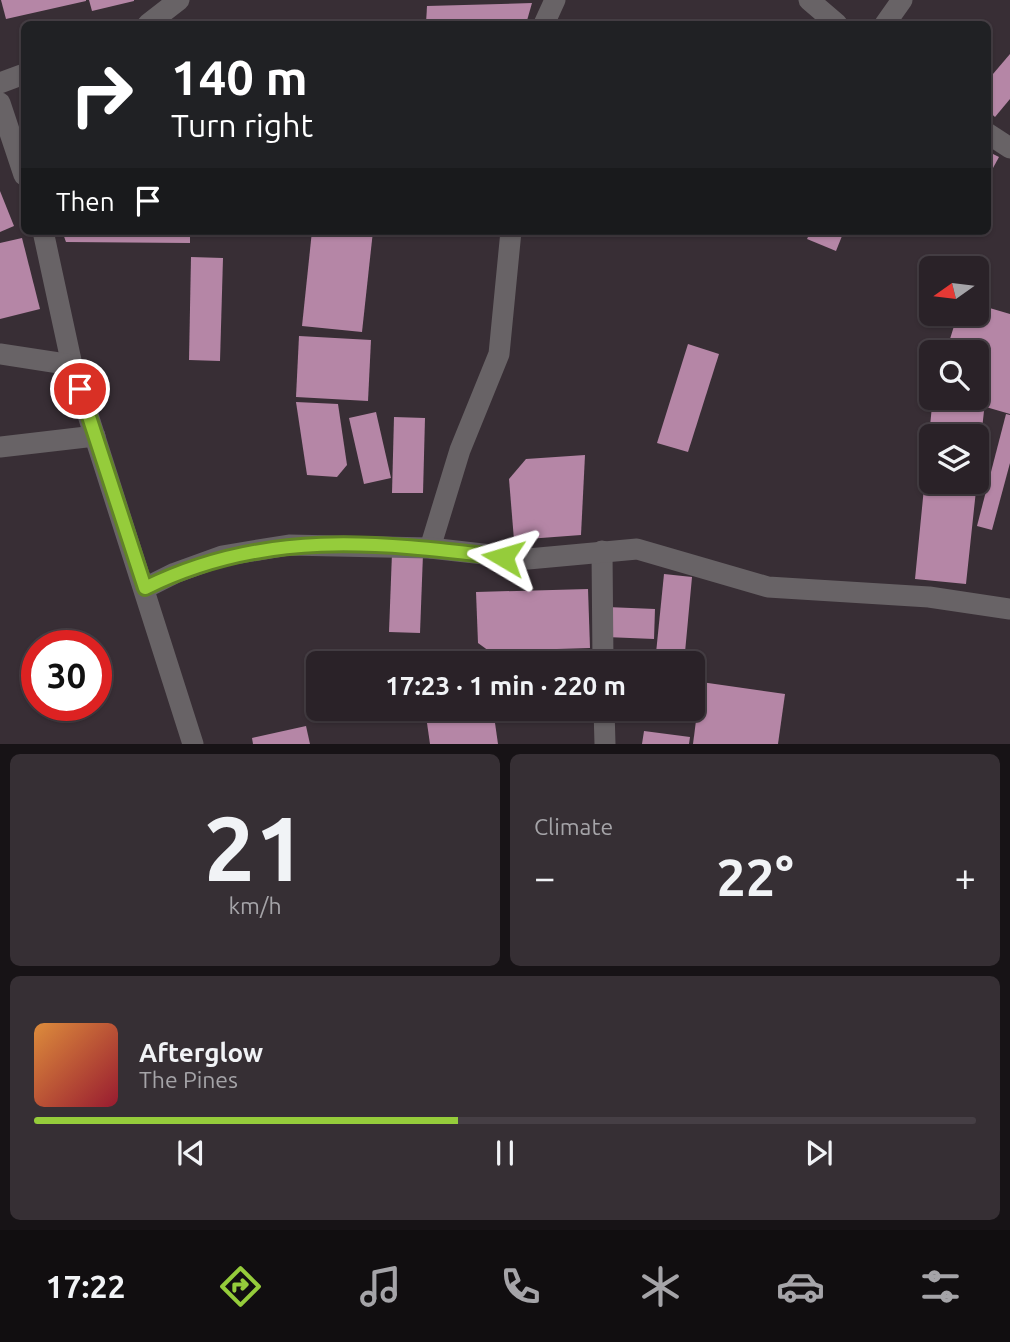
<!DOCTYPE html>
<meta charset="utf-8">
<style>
body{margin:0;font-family:Ubuntu,sans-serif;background:#362f34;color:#f1f3f6;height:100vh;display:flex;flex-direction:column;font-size:26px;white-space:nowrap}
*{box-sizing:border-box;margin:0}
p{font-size:23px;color:#a5a4a8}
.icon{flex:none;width:38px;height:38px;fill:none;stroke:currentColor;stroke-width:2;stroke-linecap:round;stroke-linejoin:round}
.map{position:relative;height:744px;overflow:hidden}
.panel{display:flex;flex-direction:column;gap:10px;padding:10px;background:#171316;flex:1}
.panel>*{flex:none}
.guide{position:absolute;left:21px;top:21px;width:970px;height:214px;border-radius:10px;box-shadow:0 2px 5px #0004,0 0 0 2px #463f45;background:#202124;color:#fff;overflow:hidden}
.needle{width:46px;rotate:256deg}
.tools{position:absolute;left:919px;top:256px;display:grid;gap:14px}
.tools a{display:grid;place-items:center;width:70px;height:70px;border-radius:10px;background:#2a2228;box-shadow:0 2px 5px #0004,0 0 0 2px #463f45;font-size:35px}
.speed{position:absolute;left:21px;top:630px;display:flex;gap:14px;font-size:35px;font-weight:700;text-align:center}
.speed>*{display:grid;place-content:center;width:91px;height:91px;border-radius:50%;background:#2a2228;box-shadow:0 2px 5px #0004,0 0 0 2px #463f45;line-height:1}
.speed .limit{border:10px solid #d22;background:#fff;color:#111}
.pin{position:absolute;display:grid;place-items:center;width:60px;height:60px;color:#fff;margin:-30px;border:4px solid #fff;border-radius:50%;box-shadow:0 2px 7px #0007}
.me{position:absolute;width:77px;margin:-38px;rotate:277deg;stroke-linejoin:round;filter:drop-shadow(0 0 5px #0008)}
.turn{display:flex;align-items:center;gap:24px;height:147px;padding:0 35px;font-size:32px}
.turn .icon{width:91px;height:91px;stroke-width:2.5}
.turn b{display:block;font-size:49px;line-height:60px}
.then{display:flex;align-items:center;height:66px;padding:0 35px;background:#0003;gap:14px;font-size:26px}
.big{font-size:52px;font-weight:700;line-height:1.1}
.panel .card{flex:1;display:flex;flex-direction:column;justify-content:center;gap:10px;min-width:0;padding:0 24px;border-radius:10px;background:#362f34}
.panel .dial{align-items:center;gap:0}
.dial b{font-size:91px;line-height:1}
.song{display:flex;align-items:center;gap:21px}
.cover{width:84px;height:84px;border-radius:10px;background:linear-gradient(135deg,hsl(30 70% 55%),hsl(350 70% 35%))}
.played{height:7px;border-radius:4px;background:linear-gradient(90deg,#95cc3b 45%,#463f45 45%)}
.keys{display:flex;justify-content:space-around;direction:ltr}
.heat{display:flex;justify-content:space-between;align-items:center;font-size:38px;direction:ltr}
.panel .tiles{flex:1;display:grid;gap:10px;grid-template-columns:1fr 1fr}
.card:last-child{grid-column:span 2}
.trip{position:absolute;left:306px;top:651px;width:399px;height:70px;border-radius:10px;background:#2a2228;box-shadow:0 2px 5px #0004,0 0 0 2px #463f45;font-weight:700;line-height:70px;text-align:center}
.dock{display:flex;height:112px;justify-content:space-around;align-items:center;background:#110e10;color:#a5a4a8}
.dock .icon{width:49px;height:49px}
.dock .current{color:#95cc3b}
.dock b{font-size:32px;color:#f1f3f6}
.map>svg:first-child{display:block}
.building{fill:#b586a6}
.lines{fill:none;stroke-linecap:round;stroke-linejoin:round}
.minor{stroke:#686366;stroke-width:21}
.route-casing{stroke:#618526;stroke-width:18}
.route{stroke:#95cc3b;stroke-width:12}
</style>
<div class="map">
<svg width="1010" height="744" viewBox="0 0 1010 744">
<rect width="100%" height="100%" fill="#382e35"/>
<!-- building -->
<g class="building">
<polygon points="1,0 86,0 86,1 6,19"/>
<polygon points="89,0 134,0 134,1 92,11"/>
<polygon points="532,3 526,24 426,24 427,6"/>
<polygon points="1010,54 1010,99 995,117 987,110 987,81"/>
<polygon points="987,151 999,157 987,179"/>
<polygon points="0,191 14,226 0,232"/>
<polygon points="62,231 190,231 190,243 66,242"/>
<polygon points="312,231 373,231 362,332 302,326"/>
<polygon points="811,231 844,231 836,251 807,239"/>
<polygon points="22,238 40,309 0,319 0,243"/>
<polygon points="191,257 223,258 220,361 189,360"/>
<polygon points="976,304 1010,314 1010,414 955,398 976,397 976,352 946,352 958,313 976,313"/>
<polygon points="299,336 371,340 368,401 296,397"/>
<polygon points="688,344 719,354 688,452 657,443"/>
<polygon points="296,402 338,404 347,465 337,477 307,475"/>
<polygon points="932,406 984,411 978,465 976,436 929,436"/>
<polygon points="376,412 391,478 364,484 349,418"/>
<polygon points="1006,414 1010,415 1010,463 992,530 977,526"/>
<polygon points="394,417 425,418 423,493 392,493"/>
<polygon points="929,437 931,481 977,481 966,584 915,579"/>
<polygon points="585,455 581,535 514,540 509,479 526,459"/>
<polygon points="392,553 423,554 420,633 389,632"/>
<polygon points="664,574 692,577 684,663 655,663"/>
<polygon points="588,589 590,648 489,651 478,643 476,592"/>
<polygon points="607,607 655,609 654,639 606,637"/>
<polygon points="701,682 785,694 778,744 693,744"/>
<polygon points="425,709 493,709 498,744 430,744"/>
<polygon points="306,726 310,744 253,744 252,738"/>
<polygon points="644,731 690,737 689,744 642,744"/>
</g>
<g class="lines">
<!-- minor -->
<g class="minor">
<polyline points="809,0 837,24"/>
<polyline points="148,24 179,0"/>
<polyline points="544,24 555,0"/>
<polyline points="885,24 902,0"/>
<polyline points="0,83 24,74"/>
<polyline points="0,103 24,175"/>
<polyline points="987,133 1010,148"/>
<polyline points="43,231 72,365 193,744"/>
<polyline points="0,354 72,365"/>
<polyline points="0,447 95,436"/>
<polyline points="430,548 460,450 499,354 511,231"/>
<polyline points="602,551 603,663"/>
<polyline points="145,588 175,573 222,556 289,545 430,548 528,559 637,549 768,587 929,597 1010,609"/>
<polyline points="604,709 605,744"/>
</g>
</g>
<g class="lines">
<defs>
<path id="route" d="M80,389L145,588C264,529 376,542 503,557"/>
</defs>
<!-- route casing -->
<use href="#route" class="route-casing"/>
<!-- route -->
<use href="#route" class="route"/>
</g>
</svg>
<div class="tools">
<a><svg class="needle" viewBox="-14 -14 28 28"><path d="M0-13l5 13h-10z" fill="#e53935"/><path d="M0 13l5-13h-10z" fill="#a5a4a8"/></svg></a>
<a><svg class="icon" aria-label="search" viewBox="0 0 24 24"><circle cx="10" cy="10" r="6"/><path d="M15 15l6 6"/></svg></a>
<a><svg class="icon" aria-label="layers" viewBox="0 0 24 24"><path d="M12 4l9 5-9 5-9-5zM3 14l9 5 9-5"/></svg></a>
</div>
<div class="speed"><div class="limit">30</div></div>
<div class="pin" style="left:80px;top:389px;background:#d93025"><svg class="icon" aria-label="arrive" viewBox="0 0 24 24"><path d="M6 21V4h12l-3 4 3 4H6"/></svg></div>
<svg class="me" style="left:503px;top:557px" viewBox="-20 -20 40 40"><path d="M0-17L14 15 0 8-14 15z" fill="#95cc3b" stroke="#fff" stroke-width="4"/></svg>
<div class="trip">17:23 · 1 min · 220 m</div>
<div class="guide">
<div class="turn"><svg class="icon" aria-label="right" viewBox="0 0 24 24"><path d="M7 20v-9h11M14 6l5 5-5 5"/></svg><div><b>140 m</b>Turn right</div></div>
<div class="then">Then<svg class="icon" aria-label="arrive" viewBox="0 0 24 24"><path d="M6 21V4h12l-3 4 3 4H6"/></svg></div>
</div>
</div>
<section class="panel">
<div class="tiles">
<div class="card dial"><b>21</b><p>km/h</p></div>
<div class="card"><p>Climate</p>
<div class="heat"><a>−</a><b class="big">22°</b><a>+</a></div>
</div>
<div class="card">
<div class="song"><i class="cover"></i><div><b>Afterglow</b><p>The Pines</p></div></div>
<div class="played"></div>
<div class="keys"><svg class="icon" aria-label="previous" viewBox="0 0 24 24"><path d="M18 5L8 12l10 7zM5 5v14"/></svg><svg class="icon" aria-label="pause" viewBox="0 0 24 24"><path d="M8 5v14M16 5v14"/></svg><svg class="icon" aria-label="next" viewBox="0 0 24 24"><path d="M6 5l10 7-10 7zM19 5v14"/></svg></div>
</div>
</div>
</section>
<nav class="dock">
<b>17:22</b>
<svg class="icon current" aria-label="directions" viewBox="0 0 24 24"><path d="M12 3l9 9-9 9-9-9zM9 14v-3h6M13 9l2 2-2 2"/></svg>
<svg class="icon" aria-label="music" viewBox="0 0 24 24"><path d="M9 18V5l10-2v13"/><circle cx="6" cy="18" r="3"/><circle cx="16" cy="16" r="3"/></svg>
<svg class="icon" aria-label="phone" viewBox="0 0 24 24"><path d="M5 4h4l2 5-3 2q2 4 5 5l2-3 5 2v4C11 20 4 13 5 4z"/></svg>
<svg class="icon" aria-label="climate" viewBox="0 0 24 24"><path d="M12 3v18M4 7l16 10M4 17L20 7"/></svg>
<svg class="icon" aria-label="car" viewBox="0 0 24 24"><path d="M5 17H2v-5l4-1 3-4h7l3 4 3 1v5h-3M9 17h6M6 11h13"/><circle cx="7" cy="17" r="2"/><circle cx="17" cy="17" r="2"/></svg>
<svg class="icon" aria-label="filters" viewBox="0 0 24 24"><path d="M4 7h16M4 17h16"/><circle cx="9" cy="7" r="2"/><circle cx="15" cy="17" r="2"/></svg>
</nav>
